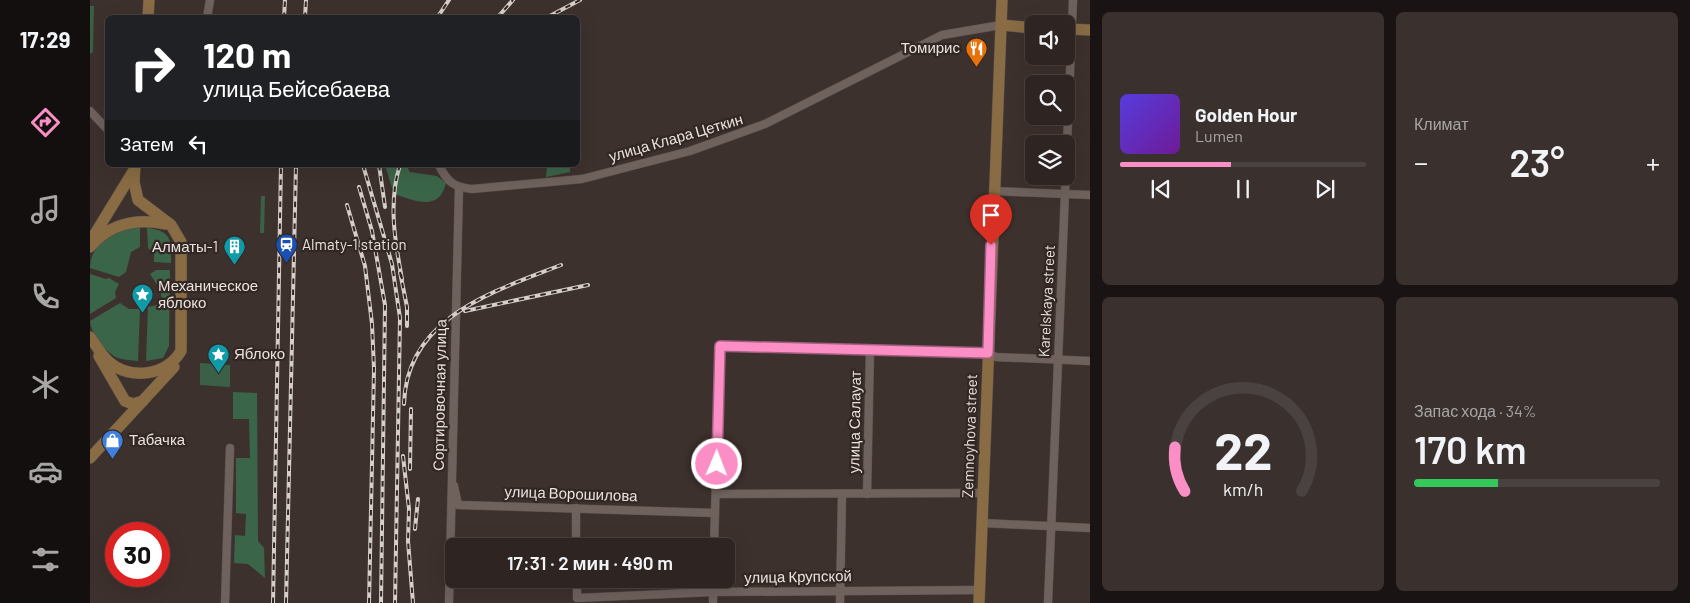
<!DOCTYPE html>
<html lang="ru">
<meta charset="utf-8">
<style>
body{margin:0;font-family:Barlow,sans-serif;background:#3a312f;color:#f1f3f6;height:100vh;display:flex;flex-direction:column;font-size:19px;white-space:nowrap}
*{box-sizing:border-box;margin:0}
p{font-size:16px;color:#a7a5a5}
.icon{flex:none;width:28px;height:28px;fill:none;stroke:currentColor;stroke-width:2;stroke-linecap:round;stroke-linejoin:round}
.map{position:relative;flex:1;overflow:hidden}
.details{display:flex;flex-direction:column;gap:12px;padding:12px;background:#191413;width:600px}
.details>*{flex:none}
.top-card{position:absolute;left:15px;top:15px;width:475px;height:152px;border-radius:8px;box-shadow:0 5px 20px #0002,0 0 0 1px #494240;background:#202124;color:#fff;overflow:hidden}
.fabs{position:absolute;left:935px;top:15px;display:grid;gap:10px}
.fabs a{display:grid;place-items:center;width:50px;height:50px;border-radius:8px;background:#2e2522;box-shadow:0 5px 20px #0002,0 0 0 1px #494240;font-size:25px}
.speed{position:absolute;left:15px;top:522px;display:flex;gap:10px;font-size:25px;font-weight:700;text-align:center}
.speed>*{display:grid;place-content:center;width:65px;height:65px;border-radius:50%;background:#2e2522;box-shadow:0 5px 20px #0002,0 0 0 1px #494240;line-height:1}
.speed .limit{border:8px solid #d22;background:#fff;color:#111}
.pin{position:absolute;display:grid;place-items:center;width:42px;height:42px;color:#fff;margin:-51px -21px;border-radius:50% 50% 50% 0;rotate:-45deg;box-shadow:0 0 5px #0007}
.pin .icon{rotate:45deg}
.me{position:absolute;width:55px;margin:-28px;rotate:1deg;stroke-linejoin:round;filter:drop-shadow(0 0 4px #0008)}
.turn{display:flex;align-items:center;gap:18px;height:105px;padding:0 15px;font-size:22px}
.turn .icon{width:65px;height:65px;stroke-width:2.5}
.turn b{display:block;font-size:35px;line-height:42px}
.then{display:flex;align-items:center;height:48px;padding:0 15px;background:#0003;gap:10px;font-size:19px}
.big{font-size:38px;font-weight:600;line-height:1.1}
.details .tile{flex:1;display:flex;flex-direction:column;justify-content:center;gap:8px;min-width:0;padding:0 18px;border-radius:8px;background:#3a312f}
.details .dial{align-items:center;gap:0}
.dial svg{height:130px;overflow:visible;fill:none;stroke:#494240;stroke-width:7;stroke-linecap:round;text-anchor:middle}
.dial text{fill:#f1f3f6;stroke:none}
.song{display:flex;align-items:center;gap:15px}
.cover{width:60px;height:60px;border-radius:8px;background:linear-gradient(135deg,hsl(250 70% 55%),hsl(280 70% 35%))}
.played{height:5px;border-radius:2px;background:linear-gradient(90deg,#fb8fc5 45%,#494240 45%)}
.keys{display:flex;justify-content:space-around;direction:ltr}
.heat{display:flex;justify-content:space-between;align-items:center;font-size:28px;direction:ltr}
.charge{height:8px;border-radius:4px;background:linear-gradient(90deg,#34c759 34%,#494240 0)}
.details .tiles{flex:1;display:grid;gap:12px;grid-template-columns:repeat(2,1fr)}
.trip{position:absolute;left:355px;top:538px;width:290px;height:50px;border-radius:8px;background:#2e2522;box-shadow:0 5px 20px #0002,0 0 0 1px #494240;font-weight:600;line-height:50px;text-align:center}
main{display:flex;flex:1;min-height:0}
.tabs{display:flex;flex-direction:column;width:90px;justify-content:space-around;align-items:center;background:#120f0e;color:#a7a5a5}
.tabs .icon{width:35px;height:35px}
.tabs .active{color:#fb8fc5}
.tabs b{font-size:22px;color:#f1f3f6}
.map>svg:first-child{display:block}
.green{fill:#3b6047}
.forest{fill:#3b6549}
.lines{fill:none;stroke-linecap:round;stroke-linejoin:round}
.street-casing{stroke:#564d4a;stroke-width:9}
.secondary-casing{stroke:#564d4a;stroke-width:12}
.street{stroke:#6f625d;stroke-width:8}
.secondary{stroke:#896c44;stroke-width:11}
.rail-casing{stroke:#d5cecb;stroke-width:4}
.rail{stroke:#322723;stroke-width:2;stroke-dasharray:5.5;stroke-linecap:butt}
.route-casing{stroke:#a35d80;stroke-width:12}
.route{stroke:#fb8fc5;stroke-width:9}
.labels{text-anchor:middle;stroke-width:4.5;stroke-linejoin:round;paint-order:stroke}
.poi-label{font-size:15px;fill:#e9e2df;stroke:#322723;text-anchor:start}
.street-label{font-size:15px;fill:#e9e2df;stroke:#322723}
</style>
<main>
<nav class="tabs">
<b>17:29</b>
<svg class="icon active" aria-label="directions" viewBox="0 0 24 24"><path d="M12 3l9 9-9 9-9-9zM9 14v-3h6M13 9l2 2-2 2"/></svg>
<svg class="icon" aria-label="music" viewBox="0 0 24 24"><path d="M9 18V5l10-2v13"/><circle cx="6" cy="18" r="3"/><circle cx="16" cy="16" r="3"/></svg>
<svg class="icon" aria-label="phone" viewBox="0 0 24 24"><path d="M5 4h4l2 5-3 2q2 4 5 5l2-3 5 2v4C11 20 4 13 5 4z"/></svg>
<svg class="icon" aria-label="climate" viewBox="0 0 24 24"><path d="M12 3v18M4 7l16 10M4 17L20 7"/></svg>
<svg class="icon" aria-label="car" viewBox="0 0 24 24"><path d="M5 17H2v-5l4-1 3-4h7l3 4 3 1v5h-3M9 17h6M6 11h13"/><circle cx="7" cy="17" r="2"/><circle cx="17" cy="17" r="2"/></svg>
<svg class="icon" aria-label="filters" viewBox="0 0 24 24"><path d="M4 7h16M4 17h16"/><circle cx="9" cy="7" r="2"/><circle cx="15" cy="17" r="2"/></svg>
</nav>
<div class="map">
<svg width="1000" height="603" viewBox="0 0 1000 603">
<rect width="100%" height="100%" fill="#3d312d"/>
<!-- green -->
<g class="green">
<polygon points="0,6 4,6 3,52 0,54"/>
<polygon points="171,196 175,196 174,233 170,233"/>
<polygon points="110,363 140,365 140,387 110,385"/>
</g>
<!-- forest -->
<g class="forest">
<path d="M295,165H316L320,172L347,176L356,183C349,212 326,201 304,194Z"/>
<polygon points="457,165 480,165 480,172 456,177"/>
<path d="M44,227L50,228V247L41,252L36,272L29,277L0,268C0,244 24,233 44,227Z"/>
<path d="M57,228C83,231 81,241 81,263L64,262V253L58,248Z"/>
<polygon points="66,270 80,270 79,346 73,358 56,361 58,307 67,305 72,299 70,289 60,274"/>
<polygon points="0,274 16,279 19,278 29,284 25,292 26,298 0,314"/>
<path d="M30,303L39,309H50L48,361C42,360 34,360 28,358C16,353 1,334 0,321Z"/>
<polygon points="143,392 167,393 168,541 174,548 175,578 158,564 144,563 145,535 155,536 156,514 146,513 146,458 160,458 159,419 143,419"/>
</g>
<g class="lines">
<defs>
<g id="street">
<polyline points="117,18 120,0"/>
<polyline points="0,111 18,130"/>
<path d="M349,165C357,182 364,187 382,189L492,179L600,151L675,124L852,35L911,25"/>
<polyline points="903,191 1000,195"/>
<polyline points="364,486 368,505 625,513"/>
<polyline points="626,494 893,493"/>
<polyline points="777,494 780,350"/>
<polyline points="486,508 486,546"/>
<polyline points="892,523 1000,528"/>
<polyline points="624,546 630,346 898,353 906,357 1000,361"/>
<polyline points="487,579 487,598 623,592 890,590"/>
<polyline points="135,603 140,448"/>
<polyline points="359,603 369,188"/>
<polyline points="623,603 623,579"/>
<polyline points="750,603 752,495"/>
<polyline points="958,603 983,0"/>
</g>
<g id="secondary">
<polyline points="58,18 59,0"/>
<polyline points="911,25 944,28"/>
<polyline points="976,29 1000,30"/>
<polyline points="0,242 44,170"/>
<path d="M0,247C20,223 47,218 76,224"/>
<path d="M0,337C6,345 11,355 19,362C41,381 77,375 91,351V242L81,225L48,200L44,182L45,165"/>
<polyline points="9,356 35,401 43,404 53,401"/>
<polyline points="0,458 84,367"/>
<polyline points="889,603 912,0"/>
</g>
</defs>
<!-- street casing -->
<use href="#street" class="street-casing"/>
<!-- secondary casing -->
<use href="#secondary" class="secondary-casing"/>
<!-- street -->
<use href="#street" class="street"/>
<!-- secondary -->
<use href="#secondary" class="secondary"/>
<defs>
<g id="rail">
<polyline points="194,18 195,0"/>
<polyline points="215,18 216,0"/>
<polyline points="347,18 359,0"/>
<polyline points="407,18 423,0"/>
<polyline points="456,18 490,0"/>
<polyline points="273,165 302,264 310,318 305,603"/>
<polyline points="289,165 295,207"/>
<path d="M310,165C298,202 305,242 312,279"/>
<polyline points="269,187 282,231 295,305 291,603"/>
<polyline points="257,205 275,266 282,324 284,369 279,603"/>
<polyline points="310,272 317,307 317,326"/>
<polyline points="375,311 498,285"/>
<path d="M314,404C316,317 405,291 471,265"/>
<polyline points="313,456 319,509 318,541 323,603"/>
<polyline points="320,469 321,409"/>
<polyline points="325,529 328,499"/>
<polyline points="183,603 191,165"/>
<polyline points="196,603 206,165"/>
</g>
</defs>
<!-- rail casing -->
<use href="#rail" class="rail-casing"/>
<!-- rail -->
<use href="#rail" class="rail"/>
</g>
<g class="lines">
<defs>
<polyline id="route" points="627,464 630,346 898,353 901,245"/>
</defs>
<!-- route casing -->
<use href="#route" class="route-casing"/>
<!-- route -->
<use href="#route" class="route"/>
</g>
<!-- icons -->
<defs>
<symbol id="restaurant-pin" viewBox="-11 -11 22 30"><path d="M0 17L-7.5 6A9.5 9.5 0 1 1 7.5 6Z" fill="#e8710a" stroke="#322723"/><path d="M-5-6h1v4h1v-4h1v4h1v-4h1v5L-1.5 .5V6h-2V.5L-5-1ZM5-6V6H3V1.5H1.5Q1.5-4 5-6Z" fill="#fff"/></symbol>
<symbol id="station-pin" viewBox="-11 -11 22 30"><path d="M0 17L-7.5 6A9.5 9.5 0 1 1 7.5 6Z" fill="#1a4fb4" stroke="#322723"/><path d="M-3-6H3Q5-6 5-4V2Q5 4 3 4L4.5 6H3L1.5 4h-3L-3 6H-4.5L-3 4Q-5 4-5 2V-4Q-5-6-3-6ZM-3.5-4v3h7v-3ZM-3.5 1v1.5H-2V1ZM2 1v1.5H3.5V1Z" fill="#fff"/></symbol>
<symbol id="building-pin" viewBox="-11 -11 22 30"><path d="M0 17L-7.5 6A9.5 9.5 0 1 1 7.5 6Z" fill="#0f9aa8" stroke="#322723"/><path d="M-4-6H4V6H1V3H-1V6H-4ZM-2.5-4.3h1.7v1.8h-1.7ZM.8-4.3h1.7v1.8H.8ZM-2.5-1h1.7V.8h-1.7ZM.8-1h1.7V.8H.8Z" fill="#fff"/></symbol>
<symbol id="sight-pin" viewBox="-11 -11 22 30"><path d="M0 17L-7.5 6A9.5 9.5 0 1 1 7.5 6Z" fill="#0f9aa8" stroke="#322723"/><path d="M0-6L1.8-2.2L6-1.7L2.9 1.2L3.7 5.4L0 3.3L-3.7 5.4L-2.9 1.2L-6-1.7L-1.8-2.2Z" fill="#fff"/></symbol>
<symbol id="shop-pin" viewBox="-11 -11 22 30"><path d="M0 17L-7.5 6A9.5 9.5 0 1 1 7.5 6Z" fill="#3f7fe0" stroke="#322723"/><path d="M-5-2.5h2.3a2.7 3.5 0 0 1 5.4 0H5L5.5 6h-11ZM-1.5-2.5h3a1.5 2.3 0 0 0-3 0Z" fill="#fff"/></symbol>
</defs>
<g fill-rule="evenodd">
<use href="#restaurant-pin" x="874" y="36" width="25" height="34"/>
<use href="#station-pin" x="184" y="232" width="25" height="34"/>
<use href="#building-pin" x="132" y="234" width="25" height="34"/>
<use href="#sight-pin" x="40" y="282" width="25" height="34"/>
<use href="#sight-pin" x="116" y="342" width="25" height="34"/>
<use href="#shop-pin" x="10" y="428" width="25" height="34"/>
</g>
<g class="labels">
<!-- poi labels -->
<g class="poi-label">
<text x="870" y="53" text-anchor="end">Томирис</text>
<text x="212" y="250">Almaty-1 station</text>
<text x="128" y="252" text-anchor="end">Алматы-1</text>
<text x="68" y="291">Механическое<tspan x="68" dy="17">яблоко</tspan></text>
<text x="144" y="359">Яблоко</text>
<text x="39" y="445">Табачка</text>
</g>
<!-- street labels -->
<g class="street-label">
<text transform="translate(586 138) rotate(-16)" y="5">улица Клара Цеткин</text>
<text transform="translate(957 301) rotate(-87)" y="5">Karelskaya street</text>
<text transform="translate(350 395) rotate(-89)" y="5">Сортировочная улица</text>
<text transform="translate(765 422) rotate(-89)" y="5">улица Салауат</text>
<text transform="translate(880 436) rotate(-88)" y="5">Zemnoyhova street</text>
<text transform="translate(481 494) rotate(2)" y="5">улица Ворошилова</text>
<text transform="translate(708 577) rotate(-1)" y="5">улица Крупской</text>
</g>
</g>
</svg>
<div class="fabs">
<a><svg class="icon" aria-label="sound" viewBox="0 0 24 24"><path d="M4 9h4l5-4v14l-5-4H4zM17 9q2 3 0 6"/></svg></a>
<a><svg class="icon" aria-label="search" viewBox="0 0 24 24"><circle cx="10" cy="10" r="6"/><path d="M15 15l6 6"/></svg></a>
<a><svg class="icon" aria-label="layers" viewBox="0 0 24 24"><path d="M12 4l9 5-9 5-9-5zM3 14l9 5 9-5"/></svg></a>
</div>
<div class="speed"><div class="limit">30</div></div>
<div class="pin" style="left:901px;top:245px;background:#d93025"><svg class="icon" aria-label="arrive" viewBox="0 0 24 24"><path d="M6 21V4h12l-3 4 3 4H6"/></svg></div>
<svg class="me" style="left:627px;top:464px" viewBox="-20 -20 40 40"><circle r="17" fill="#fb8fc5" stroke="#fff" stroke-width="3"/><path d="M0-11L8 9 0 5-8 9z" fill="#fff"/></svg>
<div class="trip">17:31 · 2 мин · 490 m</div>
<div class="top-card">
<div class="turn"><svg class="icon" aria-label="right" viewBox="0 0 24 24"><path d="M7 20v-9h11M14 6l5 5-5 5"/></svg><div><b>120 m</b>улица Бейсебаева</div></div>
<div class="then">Затем<svg class="icon" aria-label="left" viewBox="0 0 24 24"><path d="M17 20v-9H6M10 6l-5 5 5 5"/></svg></div>
</div>
</div>
<section class="details">
<div class="tiles">
<div class="tile">
<div class="song"><i class="cover"></i><div><b>Golden Hour</b><p>Lumen</p></div></div>
<div class="played"></div>
<div class="keys"><svg class="icon" aria-label="previous" viewBox="0 0 24 24"><path d="M18 5L8 12l10 7zM5 5v14"/></svg><svg class="icon" aria-label="pause" viewBox="0 0 24 24"><path d="M8 5v14M16 5v14"/></svg><svg class="icon" aria-label="next" viewBox="0 0 24 24"><path d="M6 5l10 7-10 7zM19 5v14"/></svg></div>
</div>
<div class="tile"><p>Климат</p>
<div class="heat"><a>−</a><b class="big">23°</b><a>+</a></div>
</div>
<div class="tile dial"><svg viewBox="0 0 100 80">
<path d="M14 69A42 42 0 1 1 86 69"/>
<path d="M14 69A42 42 0 0 1 8 42" stroke="#fb8fc5"/>
<text x="50" y="56" font-size="32" font-weight="700">22</text>
<text x="50" y="72" font-size="11">km/h</text>
</svg></div>
<div class="tile"><p>Запас хода · 34%</p><b class="big">170 km</b><div class="charge"></div></div>
</div>
</section>
</main>
